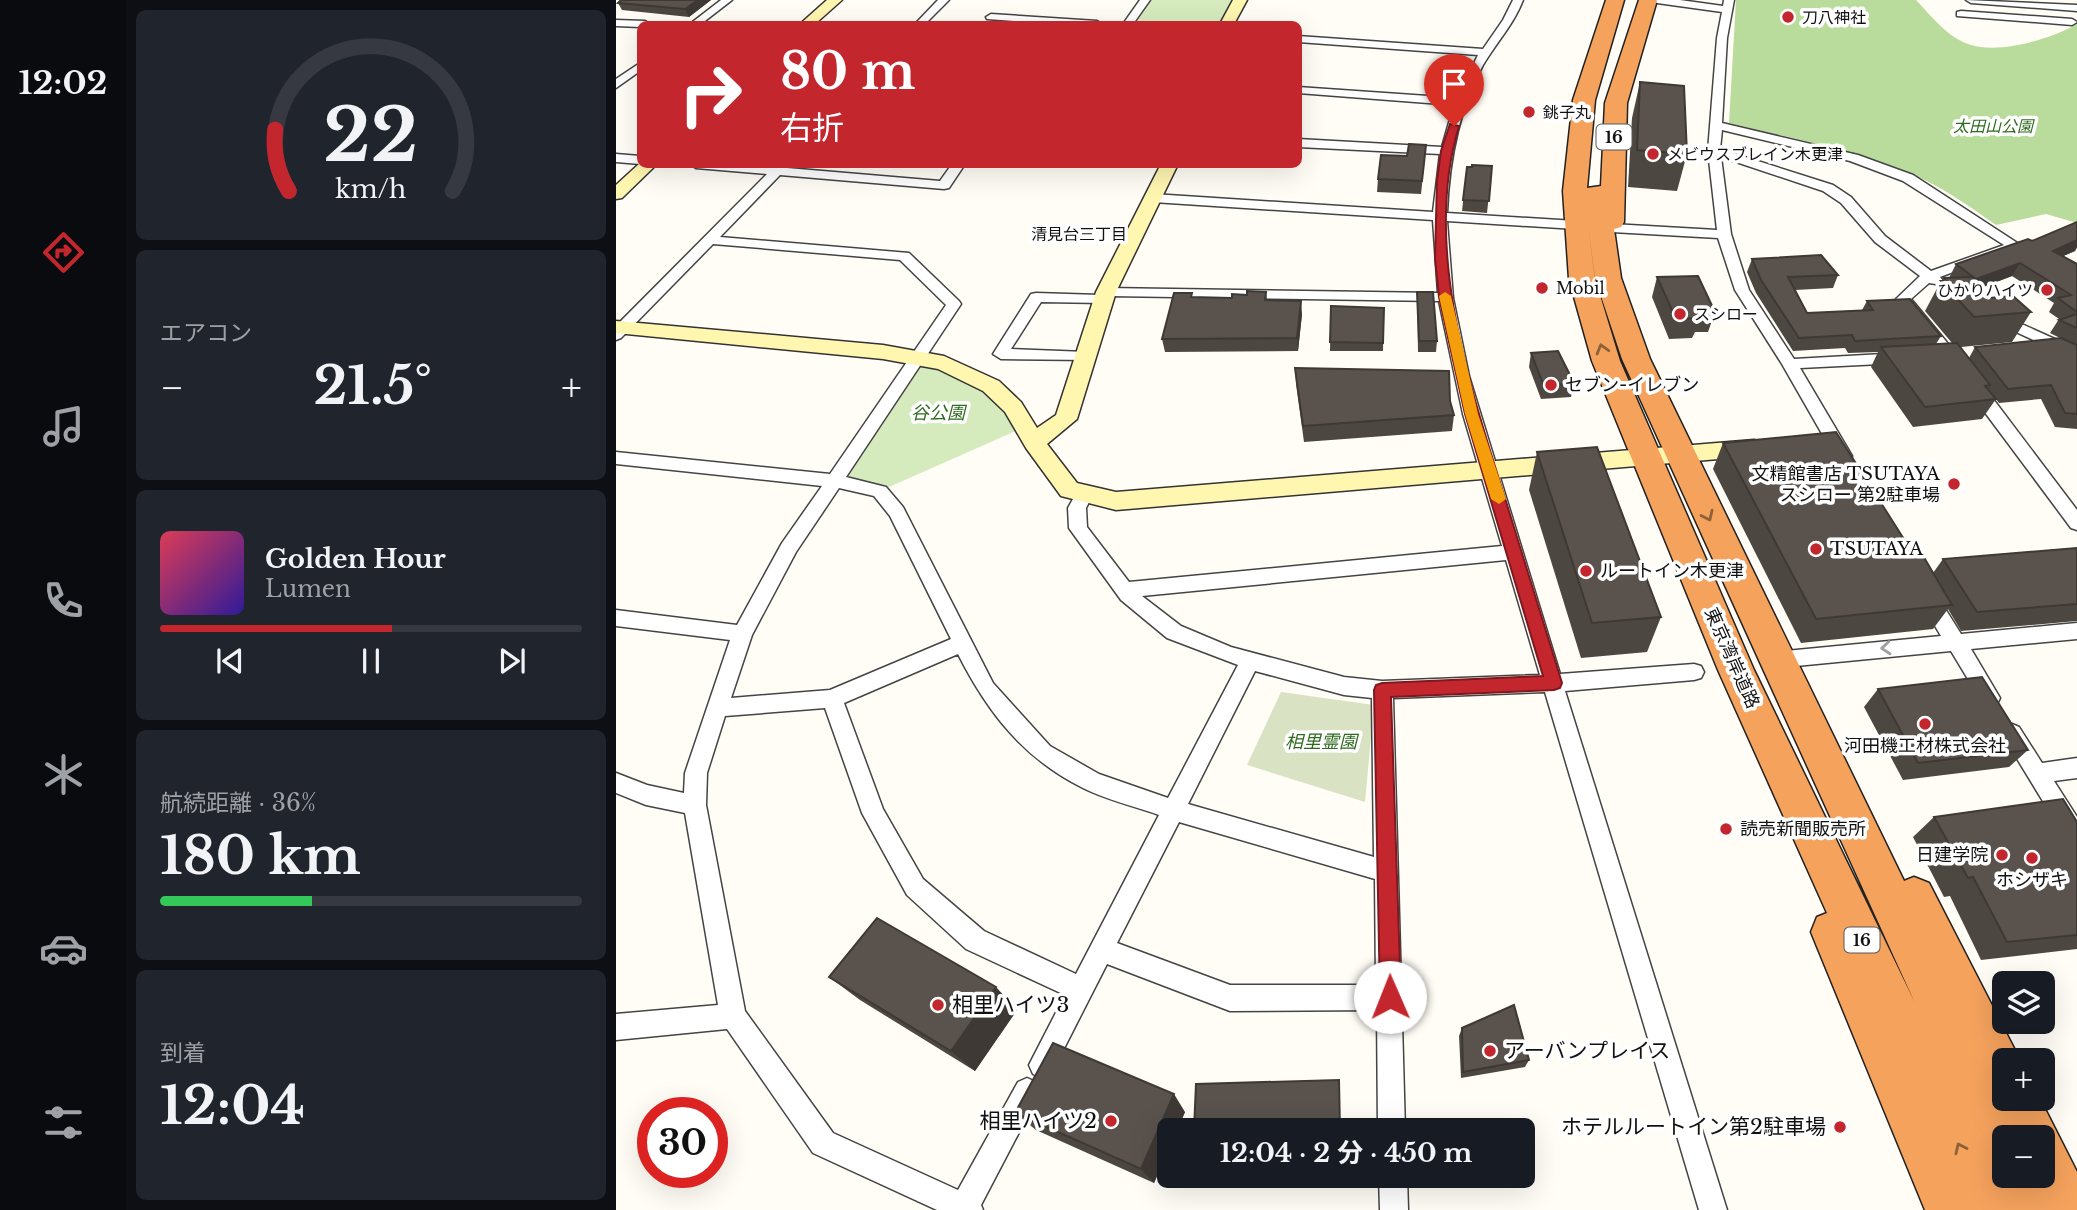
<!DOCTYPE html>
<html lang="ja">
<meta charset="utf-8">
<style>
body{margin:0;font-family:"Libre Baskerville","Noto Sans JP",serif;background:#20242c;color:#f1f3f6;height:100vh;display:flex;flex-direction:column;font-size:26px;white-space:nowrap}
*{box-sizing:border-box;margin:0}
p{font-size:23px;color:#9ea1a6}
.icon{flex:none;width:38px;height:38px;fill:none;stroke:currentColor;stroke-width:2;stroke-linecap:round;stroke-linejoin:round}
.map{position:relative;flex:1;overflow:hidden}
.side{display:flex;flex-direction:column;gap:10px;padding:10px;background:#0d0f14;width:490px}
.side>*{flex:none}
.banner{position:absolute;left:21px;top:21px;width:665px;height:147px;border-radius:10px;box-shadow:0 7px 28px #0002;background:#c4262e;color:#fff;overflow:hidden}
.buttons{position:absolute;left:1376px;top:971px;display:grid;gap:14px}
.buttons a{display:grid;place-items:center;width:63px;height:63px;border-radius:10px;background:#171b24;box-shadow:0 7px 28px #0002;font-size:35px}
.speed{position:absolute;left:21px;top:1097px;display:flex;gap:14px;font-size:35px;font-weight:700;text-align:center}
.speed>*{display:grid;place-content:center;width:91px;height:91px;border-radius:50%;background:#171b24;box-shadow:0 7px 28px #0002;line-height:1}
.speed .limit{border:10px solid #d22;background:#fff;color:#111}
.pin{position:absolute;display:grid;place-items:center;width:60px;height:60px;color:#fff;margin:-72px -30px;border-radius:50% 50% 50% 0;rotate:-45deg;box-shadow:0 0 7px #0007}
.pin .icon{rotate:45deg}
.me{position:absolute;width:77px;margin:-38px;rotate:359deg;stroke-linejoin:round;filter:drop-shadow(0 0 5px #0008)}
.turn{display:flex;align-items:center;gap:24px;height:147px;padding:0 28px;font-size:32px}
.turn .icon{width:91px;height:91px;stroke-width:2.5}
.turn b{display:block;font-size:49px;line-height:60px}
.big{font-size:52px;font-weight:700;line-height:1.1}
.side .widget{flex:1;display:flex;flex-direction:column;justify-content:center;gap:10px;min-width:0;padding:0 24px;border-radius:10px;background:#20242c}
.side .dial{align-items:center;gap:0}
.dial svg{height:182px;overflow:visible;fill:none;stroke:#363941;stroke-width:7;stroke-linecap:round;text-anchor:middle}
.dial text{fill:#f1f3f6;stroke:none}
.song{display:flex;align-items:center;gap:21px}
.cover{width:84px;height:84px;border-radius:10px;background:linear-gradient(135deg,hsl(350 70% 55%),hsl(250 70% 35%))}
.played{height:7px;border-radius:4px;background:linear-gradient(90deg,#c4262e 55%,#363941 55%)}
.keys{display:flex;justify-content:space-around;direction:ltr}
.heat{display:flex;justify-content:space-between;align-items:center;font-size:38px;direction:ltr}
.charge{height:10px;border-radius:5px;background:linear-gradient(90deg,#34c759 36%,#363941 0)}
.trip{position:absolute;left:541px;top:1118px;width:378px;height:70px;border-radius:10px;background:#171b24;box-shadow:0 7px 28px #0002;font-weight:700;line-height:70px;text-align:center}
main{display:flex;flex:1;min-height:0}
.tabs{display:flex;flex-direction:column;width:126px;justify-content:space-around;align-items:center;background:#090b0e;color:#9ea1a6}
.tabs .icon{width:49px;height:49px}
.tabs .current{color:#c4262e}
.tabs b{font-size:32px;color:#f1f3f6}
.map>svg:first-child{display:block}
.green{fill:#d5ebbd}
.forest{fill:#b9dc9c}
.cemetery{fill:#d9e3c4}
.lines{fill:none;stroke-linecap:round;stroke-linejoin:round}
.street-casing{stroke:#444;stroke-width:3}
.secondary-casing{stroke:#333;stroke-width:3}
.highway-casing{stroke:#222;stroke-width:3}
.street{fill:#fff;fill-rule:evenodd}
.secondary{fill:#fff6b0;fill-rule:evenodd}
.highway{fill:#f5a25d;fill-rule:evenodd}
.wall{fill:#4d4742;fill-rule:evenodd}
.shaded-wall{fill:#3f3936}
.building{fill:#5a524d;stroke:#3f3936;stroke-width:2}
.oneway{stroke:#8e613b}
.oneway2{stroke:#a0a0a0}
.route{fill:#c4262e;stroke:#7f191e;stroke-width:2}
.slow{fill:#f59e0b}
.poi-dot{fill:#c4262e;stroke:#fff;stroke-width:2.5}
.labels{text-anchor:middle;stroke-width:7;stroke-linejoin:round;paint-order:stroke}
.far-poi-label{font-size:16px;fill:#111;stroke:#fff;text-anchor:start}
.far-park-label{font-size:16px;font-style:italic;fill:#2f6b1f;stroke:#fff}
.shield{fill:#fff;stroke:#585858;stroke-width:2}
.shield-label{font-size:16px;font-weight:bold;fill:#111}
.far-neighbourhood-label{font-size:16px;fill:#111;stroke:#fff}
.poi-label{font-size:18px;fill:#111;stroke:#fff;text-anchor:start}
.park-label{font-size:18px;font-style:italic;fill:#2f6b1f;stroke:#fff}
.street-label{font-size:18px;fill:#111;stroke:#fff}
.near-poi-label{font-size:21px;fill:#111;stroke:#fff;text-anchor:start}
</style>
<main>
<nav class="tabs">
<b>12:02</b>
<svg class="icon current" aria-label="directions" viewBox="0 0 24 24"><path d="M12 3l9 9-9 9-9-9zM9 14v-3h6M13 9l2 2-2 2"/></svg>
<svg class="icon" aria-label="music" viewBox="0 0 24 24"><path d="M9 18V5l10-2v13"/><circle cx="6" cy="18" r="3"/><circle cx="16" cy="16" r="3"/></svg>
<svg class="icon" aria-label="phone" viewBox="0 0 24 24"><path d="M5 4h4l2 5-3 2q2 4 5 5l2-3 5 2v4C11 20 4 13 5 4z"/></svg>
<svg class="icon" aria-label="climate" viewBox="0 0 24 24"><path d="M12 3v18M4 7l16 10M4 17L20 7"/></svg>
<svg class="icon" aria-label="car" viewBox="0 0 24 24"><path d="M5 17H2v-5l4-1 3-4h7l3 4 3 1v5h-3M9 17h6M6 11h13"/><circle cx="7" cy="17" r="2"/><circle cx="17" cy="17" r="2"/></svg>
<svg class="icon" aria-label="filters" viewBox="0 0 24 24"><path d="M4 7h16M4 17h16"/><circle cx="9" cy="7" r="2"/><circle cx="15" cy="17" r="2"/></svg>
</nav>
<section class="side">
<div class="widget dial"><svg viewBox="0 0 100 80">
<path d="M14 69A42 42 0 1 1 86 69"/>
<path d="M14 69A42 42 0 0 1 8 42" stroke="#c4262e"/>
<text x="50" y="56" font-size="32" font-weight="700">22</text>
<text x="50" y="72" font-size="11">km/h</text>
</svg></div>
<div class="widget"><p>エアコン</p>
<div class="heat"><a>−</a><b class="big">21.5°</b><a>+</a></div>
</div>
<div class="widget">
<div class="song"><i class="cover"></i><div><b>Golden Hour</b><p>Lumen</p></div></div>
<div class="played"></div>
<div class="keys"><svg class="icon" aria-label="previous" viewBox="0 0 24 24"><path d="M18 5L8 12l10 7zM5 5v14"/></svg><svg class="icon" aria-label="pause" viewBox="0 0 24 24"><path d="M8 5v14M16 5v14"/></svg><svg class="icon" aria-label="next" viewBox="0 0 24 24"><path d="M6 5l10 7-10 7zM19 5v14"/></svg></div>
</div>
<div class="widget"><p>航続距離 · 36%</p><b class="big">180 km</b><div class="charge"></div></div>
<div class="widget"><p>到着</p><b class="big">12:04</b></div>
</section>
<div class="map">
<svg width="1461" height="1210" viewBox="0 0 1461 1210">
<rect width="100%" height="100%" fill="#fffdf5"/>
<!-- green -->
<g class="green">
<polygon points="532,0 620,0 609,24 515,24"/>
<polygon points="302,356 354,374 409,427 264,491 219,481"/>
</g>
<!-- forest -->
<path class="forest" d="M1120,0H1300C1316,17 1332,38 1355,45C1384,54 1435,39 1461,24V223L1430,214L1380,225C1353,206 1326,187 1296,174C1239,150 1174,138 1113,123Z"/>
<!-- cemetery -->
<polygon class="cemetery" points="665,692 758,705 749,802 631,765"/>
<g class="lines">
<defs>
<g id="street">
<polygon points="105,0 116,0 85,24 74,24"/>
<polygon points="322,0 333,0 309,24 299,24"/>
<polygon points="524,0 534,0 517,24 507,24"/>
<path d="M897,0H907C898,24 880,43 867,65C842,111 833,161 831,213L960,221L967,225L960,229L831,221L837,298L853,376L944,674L1078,664L1085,666L1088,672L1085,678L1078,680L949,691L1111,1210H1083L929,692L777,698L789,1130H762L761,1010L614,1011L491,964L435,1074L426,1078L417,1074L413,1065L449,995L350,949L291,895L246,813L209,708L109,716L91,773L90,805L129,1011L217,1133L342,1190L402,1082L411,1078L420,1082L424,1091L420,1100L365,1205L367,1210H321L197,1153L111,1029L0,1040V1014L102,1005L69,813L30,805L0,793V773L31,785L68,793L69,773L114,640L0,626V610L121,625L166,543L206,486L0,464V452L214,474L330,305L284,260L97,244L5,338L0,340V326L151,174L80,168L74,164L158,167L173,164L171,168L324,181L336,164H349L333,188L328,189L164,175L104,237L293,253L343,301L345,304L230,477L270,487L287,507L377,683L434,746L483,774L552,798L622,665L551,638L505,600L453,528L452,508L462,490H474L477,494L470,508L471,527L513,582L886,546L847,414L823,301L494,296L493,302L488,303L425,302L395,349L470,352L475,354L478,357L475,360L385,359L377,354L415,294L420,293L484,295L485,289L490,288L822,293L817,220L537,202L530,198L537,194L817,212L824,154L682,147V139L826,147L838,105L682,93V87L841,98L862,55L682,42V36L867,49L887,20ZM223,488L258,496L274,516L335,639L214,690L115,698L136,635L180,552ZM890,560L924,675L766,681L728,677L615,647L565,626L526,596ZM342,654C372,713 407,758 467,788C491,800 518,806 543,815L460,974L368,931L307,879L267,809L228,703ZM639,671L728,695L756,698L758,857L572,804ZM563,822L759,879L760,985H614L501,943Z"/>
<path d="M1036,0H1064L1107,6L1108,0H1118L1111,38L1106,123L1242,155L1297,175L1406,246L1324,277L1328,282L1326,285L1313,283L1295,299L1348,363L1346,367H1334L1280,299L1304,276L1259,242L1225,203L1207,191L1105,157L1115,234L1133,290L1178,359L1285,353L1293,358L1285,363L1184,368L1236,456L1233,460H1221L1166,364L1119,290L1102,238L996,232L989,228L996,224L1101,230L1092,151L1101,38L1106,12L1041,3ZM1106,130L1234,161L1287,181L1388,245L1315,271L1269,236L1235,197L1217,185L1104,149Z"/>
<polygon points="1350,0 1461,5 1461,11 1355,3"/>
<polygon points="1345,11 1456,19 1461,22 1456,25 1341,16 1341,12"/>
<polygon points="375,14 481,21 486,24 441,24 371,19 370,17"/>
<polygon points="0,20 29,21 34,24 24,24 24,27 0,26"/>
<polygon points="24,63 24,71 0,88 0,79"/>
<polygon points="0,154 24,156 24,164 0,162"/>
<polygon points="1379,312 1461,349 1461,360 1374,320 1372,317"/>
<polygon points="1359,382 1365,383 1461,510 1461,530 1455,528 1353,391 1351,387"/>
<polygon points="1313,591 1320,594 1345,634 1461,623 1461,639 1355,649 1384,698 1381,704 1374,707 1367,704 1335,651 1159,668 1152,666 1149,660 1152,654 1159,652 1325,636 1303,599 1306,594"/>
<polygon points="1396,724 1403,727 1426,763 1461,758 1461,778 1438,781 1461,817 1461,848 1453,844 1389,739 1385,733 1389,727"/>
<polygon points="763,1176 791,1176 792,1210 764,1210"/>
</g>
<g id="secondary">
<polygon points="211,0 226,0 199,24 184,24"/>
<polygon points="617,0 631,0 618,24 604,24"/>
<polygon points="24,163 41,164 6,198 0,199 0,185"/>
<polygon points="545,164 562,164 500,292 461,419 431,444 461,483 500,492 1138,440 1146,442 1150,448 1146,454 1138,456 500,510 445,496 410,448 389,412 367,391 322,369 267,359 0,333 0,321 267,345 328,356 383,381 405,402 421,428 440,415 480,292"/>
</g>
<path id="highway" d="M990,0H1008L979,100L971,188L985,186L989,103L1023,0H1041L1011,103L1008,222L1005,227L998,229L1005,278L1034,359L1288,881L1298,877L1313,883L1404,1060H1388V1099H1424L1461,1172V1210H1309L1195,932L1201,917L1211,913L1102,670L976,361L953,279L947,191L957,100ZM972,225L979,278L1006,359L1299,1003L1138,670L1004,361L979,279ZM1388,1138H1426V1176H1388ZM1376,1162L1383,1165L1381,1172Z"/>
</defs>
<!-- street casing -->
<use href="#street" class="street-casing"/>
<!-- secondary casing -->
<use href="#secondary" class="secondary-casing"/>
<!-- highway casing -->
<use href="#highway" class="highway-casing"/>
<!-- street -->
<use href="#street" class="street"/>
<!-- secondary -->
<use href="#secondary" class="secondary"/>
<!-- highway -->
<use href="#highway" class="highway"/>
</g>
<!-- wall -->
<g class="wall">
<polygon points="5,0 95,0 73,17 6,10 2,3"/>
<polygon points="1024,82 1071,154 1061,191 1012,187 1016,118"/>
<polygon points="809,157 805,194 761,192 762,179"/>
<polygon points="876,166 871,213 846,211 851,167"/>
<path d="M1461,222V247L1459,251L1447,256L1461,264V429L1439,427L1425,399L1383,403L1380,399L1366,419L1297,427L1255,367L1262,352L1232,353L1229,348L1177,351L1140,293L1131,272L1136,259L1222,275L1217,288L1179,290L1191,313L1246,310L1251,301L1325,336L1320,344L1336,343L1309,311L1325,281H1326L1328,278H1333L1340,264L1416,241ZM1396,276L1438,303L1433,312L1443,319L1434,333L1444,338L1359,347L1353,358L1345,347L1396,342L1415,312L1373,298L1365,288Z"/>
<polygon points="1041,277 1099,312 1092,332 1079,332 1076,338 1053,339 1036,297"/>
<polygon points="650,292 651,300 686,314 682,351 549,352 546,339 576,297 616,298"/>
<polygon points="801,292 821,341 820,352 802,352"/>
<polygon points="715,306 768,308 767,351 714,351"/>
<polygon points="915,353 958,383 955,397 925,399 913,367"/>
<polygon points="679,368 834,401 838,415 836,431 688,442 680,384"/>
<polygon points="1107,443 1298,555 1317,573 1327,559 1461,548 1461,621 1345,631 1332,609 1317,629 1185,643 1097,469"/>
<polygon points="921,452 1045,617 1031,652 965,658 913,490"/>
<polygon points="1262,689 1412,750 1393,767 1287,780 1248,707"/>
<polygon points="1318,817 1461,822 1461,949 1365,960 1334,896 1328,897 1297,837"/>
<polygon points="213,977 401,1010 359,1071 244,1000"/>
<polygon points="846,1028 913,1060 909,1067 845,1078 843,1036"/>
<polygon points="569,1112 538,1183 420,1130 399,1113"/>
</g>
<!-- shaded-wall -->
<g class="shaded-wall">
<polygon points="82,0 95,0 73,17 69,9"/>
<polygon points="1461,240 1461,247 1459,251 1429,264 1437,251"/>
<polygon points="1404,263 1396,276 1353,292 1360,279"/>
<polygon points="685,301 686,314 682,351 681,338"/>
<polygon points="380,987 401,1010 359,1071 335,1051"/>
<polygon points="558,1094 569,1112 561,1130 553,1130 553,1148 538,1183 525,1169"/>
</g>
<!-- building -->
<g class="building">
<polygon points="5,0 82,0 69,9 2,3"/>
<polygon points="1024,82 1068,86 1071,154 1021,150"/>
<polygon points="793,144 810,145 806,181 762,179 765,155 791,156"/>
<polygon points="856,165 876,166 873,201 847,200 851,167 856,167"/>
<polygon points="1461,222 1461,240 1437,251 1461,264 1461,312 1442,298 1455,295 1404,263 1360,279 1340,264 1412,239 1416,241"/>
<polygon points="1205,255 1222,275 1172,277 1191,313 1257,310 1251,301 1294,299 1325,336 1239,341 1236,335 1183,338 1145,280 1136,259"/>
<polygon points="1082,276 1099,312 1080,312 1083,318 1060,319 1041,277"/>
<polygon points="1357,277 1373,298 1397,296 1415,312 1358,317 1325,281 1330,281 1328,278"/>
<polygon points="631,291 650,292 649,300 685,301 681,338 546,339 558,293 576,293 575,297 616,298 616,294 631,295"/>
<polygon points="801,292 817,292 821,341 803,341"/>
<polygon points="715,306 768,308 767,343 714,342"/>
<polygon points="1461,314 1461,328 1443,320"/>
<polygon points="1445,338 1461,345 1461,414 1449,413 1435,385 1392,389 1359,347"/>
<polygon points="1341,343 1374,385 1369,386 1380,399 1309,407 1265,347"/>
<polygon points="942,351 958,383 928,386 915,353"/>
<polygon points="679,368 833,371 834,401 838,415 687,426"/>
<polygon points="1220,432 1298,555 1306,554 1336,605 1200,619 1107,443"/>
<polygon points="981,447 1045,617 976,623 921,452"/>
<polygon points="1461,548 1461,604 1361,612 1327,559"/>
<polygon points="1366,677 1412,750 1302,763 1262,689"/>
<polygon points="1447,799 1461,822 1461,935 1391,942 1357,877 1352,878 1318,817"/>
<polygon points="261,918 380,987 335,1051 213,977"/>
<polygon points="898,1005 913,1060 847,1072 846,1028"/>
<polygon points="437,1043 558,1094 525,1169 399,1113"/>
<polygon points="723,1080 724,1130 578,1130 580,1084"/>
</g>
<!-- one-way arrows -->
<defs><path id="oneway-chevron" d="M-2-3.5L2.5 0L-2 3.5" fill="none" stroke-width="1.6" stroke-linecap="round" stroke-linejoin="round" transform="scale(1.75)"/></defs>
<g class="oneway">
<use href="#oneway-chevron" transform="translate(986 349) rotate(-106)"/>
<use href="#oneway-chevron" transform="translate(1092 516) rotate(65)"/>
<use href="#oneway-chevron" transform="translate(1344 1148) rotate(-115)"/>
</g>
<use class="oneway2" href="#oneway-chevron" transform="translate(1270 648) rotate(175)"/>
<!-- route -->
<path class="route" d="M834,124L843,126C807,245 852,381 888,495C907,558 927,620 946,683L944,688L938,690L775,697L785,997L782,1004L774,1007L767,1004L764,997L758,690L760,685L766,683L927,676L849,414L823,297L819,258L821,181L825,151Z"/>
<!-- slow -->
<polygon class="slow" points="829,292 835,296 862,414 890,499 883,504 875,499 849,414 823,296"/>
<!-- markers -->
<g class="poi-dot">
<circle cx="1172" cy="17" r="7"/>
<circle cx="913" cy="112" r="7"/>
<circle cx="1037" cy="154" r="7"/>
<circle cx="926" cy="288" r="7"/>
<circle cx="1431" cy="290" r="7"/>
<circle cx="1064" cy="314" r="7"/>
<circle cx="935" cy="385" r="7"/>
<circle cx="1338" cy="484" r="7"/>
<circle cx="1200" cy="549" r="7"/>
<circle cx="970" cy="571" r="7"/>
<circle cx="1309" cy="724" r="7"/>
<circle cx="1110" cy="829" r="7"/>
<circle cx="1386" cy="855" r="7"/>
<circle cx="1416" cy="858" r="7"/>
<circle cx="322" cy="1005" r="7"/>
<circle cx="874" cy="1051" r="7"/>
<circle cx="495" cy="1121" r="7"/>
<circle cx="1224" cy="1127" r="7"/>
</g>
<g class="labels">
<!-- far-poi labels -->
<g class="far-poi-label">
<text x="1186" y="23">刀八神社</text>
<text x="927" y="118">銚子丸</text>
<text x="1051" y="160">メビウスブレイン木更津</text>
<text x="940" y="294">Mobil</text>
<text x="1417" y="296" text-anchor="end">ひかりハイツ</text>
<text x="1078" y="320">スシロー</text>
</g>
<!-- far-park labels -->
<g class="far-park-label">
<text x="1377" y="132">太田山公園</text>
</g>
<!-- shield labels -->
<g class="shield">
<rect x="980.5" y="124.5" width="35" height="25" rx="5"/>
<rect x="1228.5" y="927.5" width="35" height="25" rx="5"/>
</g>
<g class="shield-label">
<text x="998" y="143">16</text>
<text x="1246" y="946">16</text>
</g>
<!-- far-neighbourhood labels -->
<g class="far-neighbourhood-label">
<text x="463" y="240">清見台三丁目</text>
</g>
<!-- poi labels -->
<g class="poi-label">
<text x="949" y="391">セブン-イレブン</text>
<text x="1324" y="480" text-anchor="end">文精館書店 TSUTAYA<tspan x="1324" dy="21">スシロー 第2駐車場</tspan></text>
<text x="1214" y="555">TSUTAYA</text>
<text x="984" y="577">ルートイン木更津</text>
<text x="1309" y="752" text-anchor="middle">河田機工材株式会社</text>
<text x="1124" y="835">読売新聞販売所</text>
<text x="1372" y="861" text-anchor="end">日建学院</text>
<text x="1416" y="886" text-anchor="middle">ホシザキ</text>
</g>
<!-- park labels -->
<g class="park-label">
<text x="322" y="419">谷公園</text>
<text x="705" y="748">相里霊園</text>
</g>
<!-- street labels -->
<g class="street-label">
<text transform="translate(1116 658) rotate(66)" y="6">東京湾岸道路</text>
</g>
<!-- near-poi labels -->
<g class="near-poi-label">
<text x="336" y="1012">相里ハイツ3</text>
<text x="888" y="1058">アーバンプレイス</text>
<text x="481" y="1128" text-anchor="end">相里ハイツ2</text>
<text x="1210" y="1134" text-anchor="end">ホテルルートイン第2駐車場</text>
</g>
</g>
</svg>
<div class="buttons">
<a><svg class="icon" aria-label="layers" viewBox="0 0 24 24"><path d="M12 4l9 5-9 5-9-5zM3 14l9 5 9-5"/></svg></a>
<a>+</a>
<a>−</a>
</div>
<div class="speed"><div class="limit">30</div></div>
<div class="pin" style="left:838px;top:126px;background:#d93025"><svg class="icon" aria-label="arrive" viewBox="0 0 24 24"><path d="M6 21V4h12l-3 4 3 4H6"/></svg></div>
<svg class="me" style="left:774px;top:997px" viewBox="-20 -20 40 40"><circle r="19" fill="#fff"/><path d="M0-13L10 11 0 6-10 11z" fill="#c4262e"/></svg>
<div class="trip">12:04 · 2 分 · 450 m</div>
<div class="banner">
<div class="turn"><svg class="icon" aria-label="right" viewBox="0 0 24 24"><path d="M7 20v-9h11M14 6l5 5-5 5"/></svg><div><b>80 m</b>右折</div></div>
</div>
</div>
</main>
